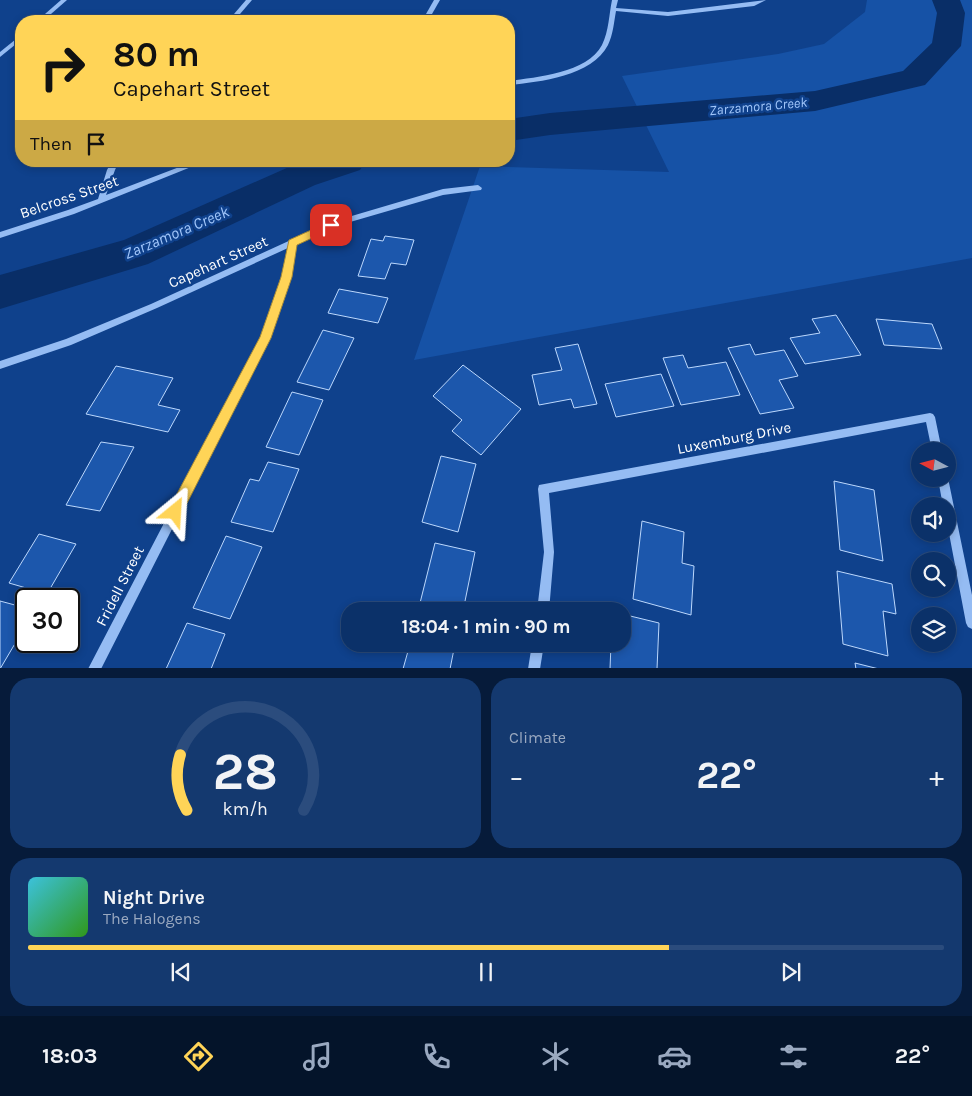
<!DOCTYPE html>
<meta charset="utf-8">
<style>
body{margin:0;font-family:Karla,sans-serif;background:#14396f;color:#f1f3f6;height:100vh;display:flex;flex-direction:column;font-size:19px;white-space:nowrap}
*{box-sizing:border-box;margin:0}
p{font-size:16px;color:#9aa9c0}
.icon{flex:none;width:28px;height:28px;fill:none;stroke:currentColor;stroke-width:2;stroke-linecap:round;stroke-linejoin:round}
.map{position:relative;height:668px;overflow:hidden}
.sheet{display:flex;flex-direction:column;gap:10px;padding:10px;background:#061b3a;flex:1}
.sheet>*{flex:none}
.top-card{position:absolute;left:15px;top:15px;width:500px;height:152px;border-radius:20px;box-shadow:0 2px 8px #0003,0 0 0 1px #2b4c7d;background:#ffd457;color:#111;overflow:hidden}
.needle{width:32px;rotate:277deg}
.fabs{position:absolute;left:911px;top:442px;display:grid;gap:10px}
.fabs a{display:grid;place-items:center;width:45px;height:45px;border-radius:50%;background:#0b3169;box-shadow:0 2px 8px #0003,0 0 0 1px #2b4c7d;font-size:25px}
.speed{position:absolute;left:15px;top:588px;display:flex;gap:10px;font-size:25px;font-weight:700;text-align:center}
.speed>*{display:grid;place-content:center;width:65px;height:65px;border-radius:50%;background:#0b3169;box-shadow:0 2px 8px #0003,0 0 0 1px #2b4c7d;line-height:1}
.speed .limit{border:2px solid #111;border-radius:8px;background:#fff;color:#111}
.pin{position:absolute;display:grid;place-items:center;width:42px;height:42px;color:#fff;margin:-21px;border-radius:10px;box-shadow:0 2px 8px #0006}
.me{position:absolute;width:55px;margin:-28px;rotate:27deg;stroke-linejoin:round;filter:drop-shadow(0 0 4px #0008)}
.turn{display:flex;align-items:center;gap:18px;height:105px;padding:0 15px;font-size:22px}
.turn .icon{width:65px;height:65px;stroke-width:2.5}
.turn b{display:block;font-size:35px;line-height:42px}
.then{display:flex;align-items:center;height:48px;padding:0 15px;background:#0003;gap:10px;font-size:19px}
.big{font-size:38px;font-weight:700;line-height:1.1}
.sheet .card{flex:1;display:flex;flex-direction:column;justify-content:center;gap:8px;min-width:0;padding:0 18px;border-radius:20px;background:#14396f}
.sheet .dial{align-items:center;gap:0}
.dial svg{height:130px;overflow:visible;fill:none;stroke:#2b4c7d;stroke-width:7;stroke-linecap:round;text-anchor:middle}
.dial text{fill:#f1f3f6;stroke:none}
.song{display:flex;align-items:center;gap:15px}
.cover{width:60px;height:60px;border-radius:8px;background:linear-gradient(135deg,hsl(190 70% 55%),hsl(110 70% 35%))}
.played{height:5px;border-radius:2px;background:linear-gradient(90deg,#ffd457 70%,#2b4c7d 70%)}
.keys{display:flex;justify-content:space-around;direction:ltr}
.heat{display:flex;justify-content:space-between;align-items:center;font-size:28px;direction:ltr}
.sheet .tiles{flex:1;display:grid;gap:10px;grid-template-columns:1fr 1fr}
.card:last-child{grid-column:span 2}
.trip{position:absolute;left:341px;top:602px;width:290px;height:50px;border-radius:20px;background:#0b3169;box-shadow:0 2px 8px #0003,0 0 0 1px #2b4c7d;font-weight:700;line-height:50px;text-align:center}
.menu{display:flex;height:80px;justify-content:space-around;align-items:center;background:#04142a;color:#9aa9c0}
.menu .icon{width:35px;height:35px}
.menu .selected{color:#ffd457}
.menu b{font-size:22px;color:#f1f3f6}
.map>svg:first-child{display:block}
.green{fill:#1652a6}
.lines{fill:none;stroke-linecap:round;stroke-linejoin:round}
.river{fill:#092e67;fill-rule:evenodd}
.building{fill:#1c57ac;stroke:#bcd8fd}
.minor{fill:#95bcf3;fill-rule:evenodd}
.route{fill:#ffd457;stroke:#a68a39}
.labels{text-anchor:middle;stroke-width:5;stroke-linejoin:round;paint-order:stroke}
.far-water-label{font-size:14px;font-style:italic;fill:#a1c6fa;stroke:#0f418c}
.street-label{font-size:15px;fill:#fff;stroke:#0f418c}
.water-label{font-size:16px;font-style:italic;fill:#a1c6fa;stroke:#0f418c}
</style>
<div class="map">
<svg width="972" height="669" viewBox="0 0 972 669">
<rect width="100%" height="100%" fill="#0f418c"/>
<!-- green -->
<polygon class="green" points="867,0 972,0 972,258 414,360 480,166 669,172 622,76 778,54 824,44 865,12"/>
<g class="lines">
<!-- river -->
<g class="river">
<polygon points="932,0 960,0 965,13 961,46 925,85 815,111 550,135 509,141 509,119 550,113 815,91 903,71 932,43 937,13"/>
<polygon points="307,161 366,161 360,170 315,185 148,264 0,309 0,275 124,240 289,167"/>
</g>
</g>
<!-- building -->
<g class="building">
<polygon points="385,236 414,240 406,265 391,263 385,279 358,276 371,239 383,241"/>
<polygon points="339,289 388,298 378,323 328,313"/>
<polygon points="836,315 861,355 805,364 790,338 820,333 812,319"/>
<polygon points="876,319 932,324 942,349 884,345"/>
<polygon points="323,330 354,338 329,390 297,382"/>
<polygon points="578,344 597,404 574,408 571,399 539,405 532,375 562,370 555,348"/>
<polygon points="750,344 755,355 784,350 798,376 779,380 794,408 760,414 728,348"/>
<polygon points="683,355 688,368 726,362 740,395 681,405 663,358"/>
<polygon points="463,365 521,409 481,455 452,431 462,420 433,396"/>
<polygon points="116,366 173,378 158,405 180,410 168,432 86,414"/>
<polygon points="661,374 674,406 616,417 605,384"/>
<polygon points="292,392 323,400 299,455 266,447"/>
<polygon points="101,442 134,447 100,511 66,505"/>
<polygon points="441,456 476,464 458,532 422,522"/>
<polygon points="268,462 299,469 273,532 231,522 250,479 259,481"/>
<polygon points="834,481 874,490 883,561 840,550"/>
<polygon points="642,521 684,532 682,563 694,566 691,615 633,599"/>
<polygon points="39,534 76,544 47,594 9,583"/>
<polygon points="226,536 262,547 230,619 193,608"/>
<polygon points="435,543 475,552 463,611 418,611"/>
<polygon points="837,571 892,584 896,614 883,611 888,656 843,644"/>
<polygon points="0,601 26,608 26,625 0,669"/>
<polygon points="622,614 659,623 657,669 610,669 611,644 622,644"/>
<polygon points="187,623 225,634 211,669 166,669"/>
<polygon points="410,644 455,644 450,669 403,669"/>
<polygon points="855,663 879,669 856,669"/>
</g>
<g class="lines">
<!-- minor -->
<g class="minor">
<polygon points="61,0 67,0 43,21 37,21"/>
<polygon points="246,0 252,0 234,21 228,21"/>
<polygon points="434,0 440,0 428,21 422,21"/>
<path d="M612,0H618L616,8L668,12L766,0L754,6L668,16L616,11C614,22 613,35 608,45C592,76 540,82 509,85V81C537,77 587,73 602,45C609,31 609,14 612,0Z"/>
<polygon points="21,35 21,40 0,57 0,52"/>
<polygon points="112,161 119,161 115,170 106,195 195,161 206,161 74,214 0,238 0,232 68,210 98,199 107,170"/>
<polygon points="478,185 482,188 481,190 443,195 333,227 297,244 291,277 269,338 101,669 88,669 261,337 283,277 288,248 157,308 71,345 0,369 0,361 66,339 151,304 328,223 443,189"/>
<polygon points="930,413 933,414 935,417 942,451 932,451 926,422 549,493 554,552 549,611 537,611 544,552 538,489 539,485"/>
<polygon points="948,478 972,595 972,629 968,627 966,623 948,528 948,506 943,506 938,479 948,479"/>
<polygon points="532,644 544,644 540,669 528,669"/>
</g>
</g>
<!-- route -->
<polygon class="route" points="331,221 334,222 334,228 297,245 292,277 271,338 180,517 175,519 170,517 168,512 170,507 260,337 281,277 289,240"/>
<g class="labels">
<!-- far-water labels -->
<g class="far-water-label">
<text transform="translate(758 106) rotate(-5)" y="5">Zarzamora Creek</text>
</g>
<!-- street labels -->
<g class="street-label">
<text transform="translate(69 197) rotate(-19)" y="5">Belcross Street</text>
<text transform="translate(218 262) rotate(-24)" y="5">Capehart Street</text>
<text transform="translate(734 438) rotate(-11)" y="5">Luxemburg Drive</text>
<text transform="translate(120 586) rotate(-63)" y="5">Fridell Street</text>
</g>
<!-- water labels -->
<g class="water-label">
<text transform="translate(176 232) rotate(-23)" y="6">Zarzamora Creek</text>
</g>
</g>
</svg>
<div class="fabs">
<a><svg class="needle" viewBox="-14 -14 28 28"><path d="M0-13l5 13h-10z" fill="#e53935"/><path d="M0 13l5-13h-10z" fill="#9aa9c0"/></svg></a>
<a><svg class="icon" aria-label="sound" viewBox="0 0 24 24"><path d="M4 9h4l5-4v14l-5-4H4zM17 9q2 3 0 6"/></svg></a>
<a><svg class="icon" aria-label="search" viewBox="0 0 24 24"><circle cx="10" cy="10" r="6"/><path d="M15 15l6 6"/></svg></a>
<a><svg class="icon" aria-label="layers" viewBox="0 0 24 24"><path d="M12 4l9 5-9 5-9-5zM3 14l9 5 9-5"/></svg></a>
</div>
<div class="speed"><div class="limit">30</div></div>
<div class="pin" style="left:331px;top:225px;background:#d93025"><svg class="icon" aria-label="arrive" viewBox="0 0 24 24"><path d="M6 21V4h12l-3 4 3 4H6"/></svg></div>
<svg class="me" style="left:175px;top:512px" viewBox="-20 -20 40 40"><path d="M0-17L14 15 0 8-14 15z" fill="#ffd457" stroke="#fff" stroke-width="4"/></svg>
<div class="trip">18:04 · 1 min · 90 m</div>
<div class="top-card">
<div class="turn"><svg class="icon" aria-label="right" viewBox="0 0 24 24"><path d="M7 20v-9h11M14 6l5 5-5 5"/></svg><div><b>80 m</b>Capehart Street</div></div>
<div class="then">Then<svg class="icon" aria-label="arrive" viewBox="0 0 24 24"><path d="M6 21V4h12l-3 4 3 4H6"/></svg></div>
</div>
</div>
<section class="sheet">
<div class="tiles">
<div class="card dial"><svg viewBox="0 0 100 80">
<path d="M14 69A42 42 0 1 1 86 69"/>
<path d="M14 69A42 42 0 0 1 10 35" stroke="#ffd457"/>
<text x="50" y="56" font-size="32" font-weight="700">28</text>
<text x="50" y="72" font-size="11">km/h</text>
</svg></div>
<div class="card"><p>Climate</p>
<div class="heat"><a>−</a><b class="big">22°</b><a>+</a></div>
</div>
<div class="card">
<div class="song"><i class="cover"></i><div><b>Night Drive</b><p>The Halogens</p></div></div>
<div class="played"></div>
<div class="keys"><svg class="icon" aria-label="previous" viewBox="0 0 24 24"><path d="M18 5L8 12l10 7zM5 5v14"/></svg><svg class="icon" aria-label="pause" viewBox="0 0 24 24"><path d="M8 5v14M16 5v14"/></svg><svg class="icon" aria-label="next" viewBox="0 0 24 24"><path d="M6 5l10 7-10 7zM19 5v14"/></svg></div>
</div>
</div>
</section>
<nav class="menu">
<b>18:03</b>
<svg class="icon selected" aria-label="directions" viewBox="0 0 24 24"><path d="M12 3l9 9-9 9-9-9zM9 14v-3h6M13 9l2 2-2 2"/></svg>
<svg class="icon" aria-label="music" viewBox="0 0 24 24"><path d="M9 18V5l10-2v13"/><circle cx="6" cy="18" r="3"/><circle cx="16" cy="16" r="3"/></svg>
<svg class="icon" aria-label="phone" viewBox="0 0 24 24"><path d="M5 4h4l2 5-3 2q2 4 5 5l2-3 5 2v4C11 20 4 13 5 4z"/></svg>
<svg class="icon" aria-label="climate" viewBox="0 0 24 24"><path d="M12 3v18M4 7l16 10M4 17L20 7"/></svg>
<svg class="icon" aria-label="car" viewBox="0 0 24 24"><path d="M5 17H2v-5l4-1 3-4h7l3 4 3 1v5h-3M9 17h6M6 11h13"/><circle cx="7" cy="17" r="2"/><circle cx="17" cy="17" r="2"/></svg>
<svg class="icon" aria-label="filters" viewBox="0 0 24 24"><path d="M4 7h16M4 17h16"/><circle cx="9" cy="7" r="2"/><circle cx="15" cy="17" r="2"/></svg>
<b>22°</b>
</nav>
